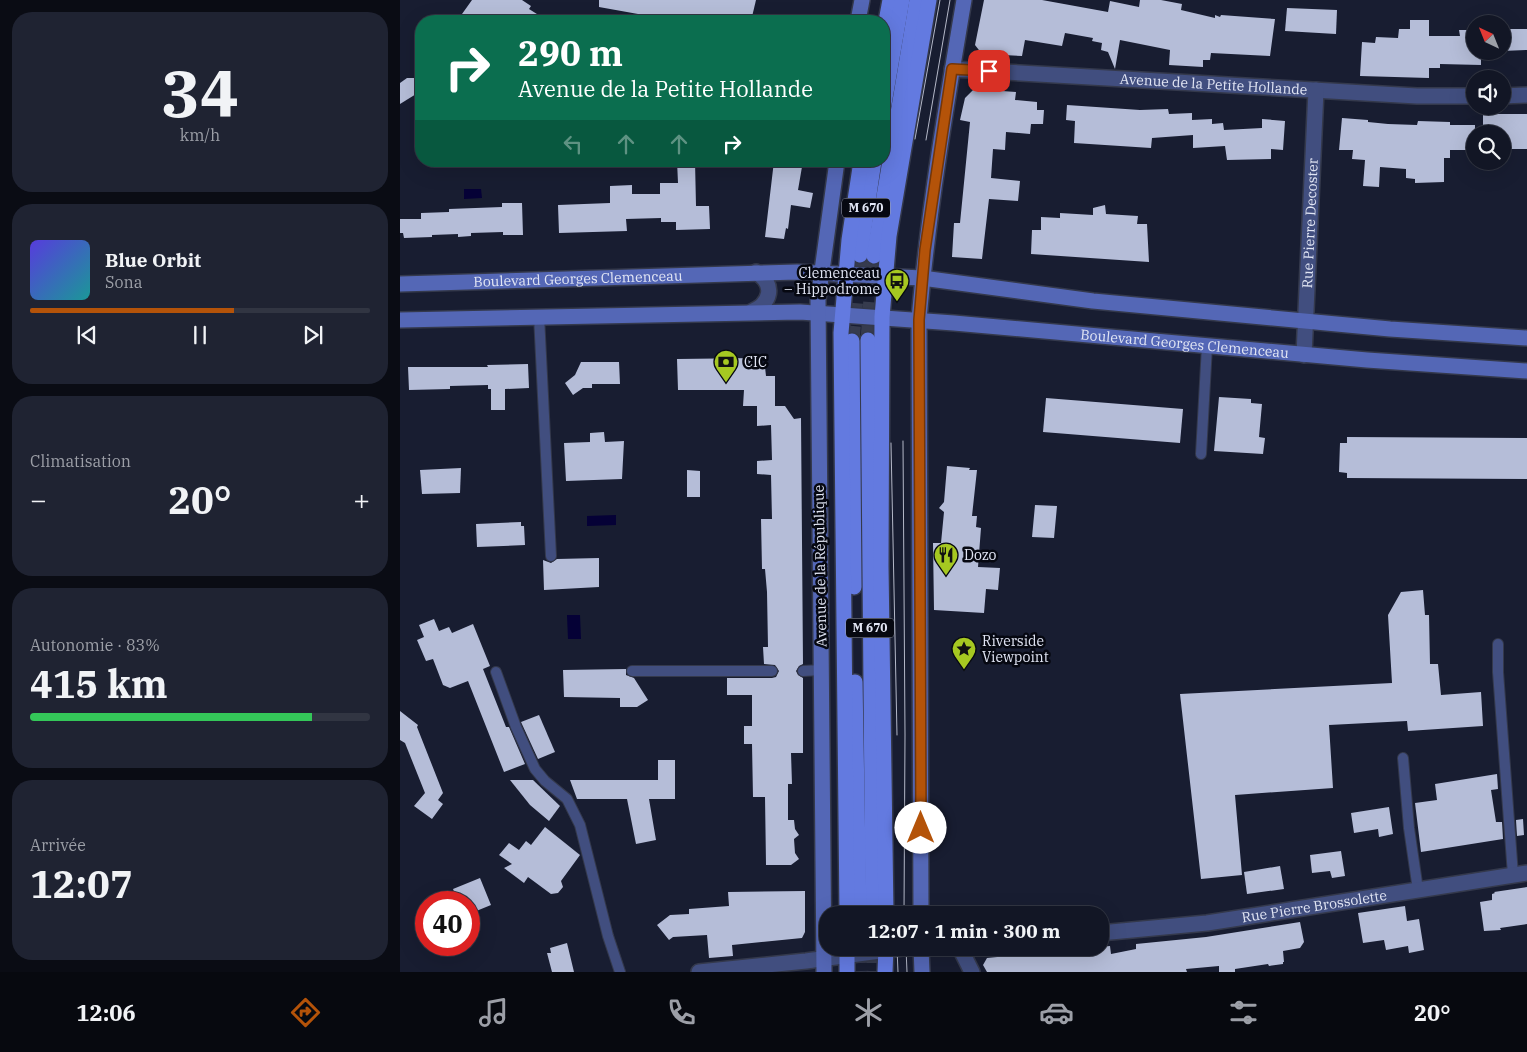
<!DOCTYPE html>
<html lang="fr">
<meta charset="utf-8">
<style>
body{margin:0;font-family:"IBM Plex Serif",serif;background:#1f2332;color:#f1f3f6;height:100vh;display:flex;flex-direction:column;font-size:19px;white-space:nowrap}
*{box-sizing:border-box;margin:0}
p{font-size:16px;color:#9c9fa7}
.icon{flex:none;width:28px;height:28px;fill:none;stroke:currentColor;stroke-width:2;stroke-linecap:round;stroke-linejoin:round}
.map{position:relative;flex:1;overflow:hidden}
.details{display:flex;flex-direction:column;gap:12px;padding:12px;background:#0a0c14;width:400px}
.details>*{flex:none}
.hud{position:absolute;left:15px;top:15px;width:475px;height:152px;border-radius:20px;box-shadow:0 5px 20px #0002,0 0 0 1px #313542;background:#0b6e4f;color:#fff;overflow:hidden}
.needle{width:32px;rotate:317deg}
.tools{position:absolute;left:1066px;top:15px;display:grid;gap:10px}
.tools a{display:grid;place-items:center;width:45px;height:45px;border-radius:50%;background:#121625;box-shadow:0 5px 20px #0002,0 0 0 1px #313542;font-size:25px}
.speed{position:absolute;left:15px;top:891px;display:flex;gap:10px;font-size:25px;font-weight:700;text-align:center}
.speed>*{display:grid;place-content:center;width:65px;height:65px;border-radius:50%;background:#121625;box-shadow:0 5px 20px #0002,0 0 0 1px #313542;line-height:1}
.speed .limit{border:8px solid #d22;background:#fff;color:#111}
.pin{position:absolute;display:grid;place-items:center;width:42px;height:42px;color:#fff;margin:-21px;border-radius:10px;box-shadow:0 2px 8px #0006}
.me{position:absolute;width:55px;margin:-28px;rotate:0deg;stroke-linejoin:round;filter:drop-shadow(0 0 4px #0008)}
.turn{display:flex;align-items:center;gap:18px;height:105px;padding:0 20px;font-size:22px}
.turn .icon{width:65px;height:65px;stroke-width:2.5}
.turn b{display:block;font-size:35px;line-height:42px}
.lanes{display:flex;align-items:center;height:48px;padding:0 20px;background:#0003;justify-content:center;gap:25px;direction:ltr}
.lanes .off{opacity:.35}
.big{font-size:38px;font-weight:700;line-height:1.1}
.details .tile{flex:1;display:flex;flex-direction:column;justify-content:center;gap:8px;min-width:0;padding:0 18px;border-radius:20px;background:#1f2332}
.details .dial{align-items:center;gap:0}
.dial b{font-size:65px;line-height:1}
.song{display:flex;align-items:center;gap:15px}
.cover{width:60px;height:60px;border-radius:8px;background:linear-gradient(135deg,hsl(250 70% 55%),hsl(180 70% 35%))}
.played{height:5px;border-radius:2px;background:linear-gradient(90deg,#b45309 60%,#313542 60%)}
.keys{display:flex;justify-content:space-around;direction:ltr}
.heat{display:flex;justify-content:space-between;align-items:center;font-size:28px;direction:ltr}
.charge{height:8px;border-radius:4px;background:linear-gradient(90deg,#34c759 83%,#313542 0)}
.trip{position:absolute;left:419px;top:906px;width:290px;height:50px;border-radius:20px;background:#121625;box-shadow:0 5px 20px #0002,0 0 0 1px #313542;font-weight:700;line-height:50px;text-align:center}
.dock{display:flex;height:80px;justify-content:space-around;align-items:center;background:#07090f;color:#9c9fa7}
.dock .icon{width:35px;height:35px}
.dock .on{color:#b45309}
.dock b{font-size:22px;color:#f1f3f6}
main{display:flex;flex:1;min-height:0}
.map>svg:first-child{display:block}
.water{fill:#050136}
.building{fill:#b5bdd8}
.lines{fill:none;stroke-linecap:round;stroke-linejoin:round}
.primary-tunnel{stroke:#363b4e;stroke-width:15;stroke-dasharray:15 8;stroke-linecap:butt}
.lane-casing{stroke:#34394c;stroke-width:12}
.street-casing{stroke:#34394c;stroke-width:18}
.secondary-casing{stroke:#34394c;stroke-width:18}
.primary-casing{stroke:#34394c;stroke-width:18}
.lane{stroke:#414e7f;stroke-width:10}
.street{stroke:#414e7f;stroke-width:15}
.secondary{stroke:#5467b6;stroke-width:15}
.primary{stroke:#637ae0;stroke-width:15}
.tram{stroke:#b4b8c8;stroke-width:1}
.route-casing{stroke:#753606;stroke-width:12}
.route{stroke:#b45309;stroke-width:9}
.labels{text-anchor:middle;stroke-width:5;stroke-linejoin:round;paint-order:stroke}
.shield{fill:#060811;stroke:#9fa3b0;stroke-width:1}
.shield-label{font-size:12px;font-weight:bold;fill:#e1e5f4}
.street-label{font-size:14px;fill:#e1e5f4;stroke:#060811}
.poi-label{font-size:14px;fill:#e1e5f4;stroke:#060811;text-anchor:start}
</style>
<main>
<section class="details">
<div class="tile dial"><b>34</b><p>km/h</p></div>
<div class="tile">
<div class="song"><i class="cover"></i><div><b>Blue Orbit</b><p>Sona</p></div></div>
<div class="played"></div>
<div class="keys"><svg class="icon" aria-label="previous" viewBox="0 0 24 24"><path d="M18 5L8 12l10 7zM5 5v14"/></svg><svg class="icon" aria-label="pause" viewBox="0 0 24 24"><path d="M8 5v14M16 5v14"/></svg><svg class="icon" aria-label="next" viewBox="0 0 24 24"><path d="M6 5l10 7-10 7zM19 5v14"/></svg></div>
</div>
<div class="tile"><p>Climatisation</p>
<div class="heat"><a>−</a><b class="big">20°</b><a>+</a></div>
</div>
<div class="tile"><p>Autonomie · 83%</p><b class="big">415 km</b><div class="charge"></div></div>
<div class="tile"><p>Arrivée</p><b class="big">12:07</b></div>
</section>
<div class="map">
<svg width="1127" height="972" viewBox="0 0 1127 972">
<rect width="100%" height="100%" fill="#181d31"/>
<!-- water -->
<g class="water">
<polygon points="64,189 81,189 82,198 64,199"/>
<polygon points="216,515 216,525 187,526 187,516"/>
<polygon points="167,615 180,615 181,639 168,639"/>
</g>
<!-- building -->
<g class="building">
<polygon points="72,0 122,0 131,6 129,9 148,21 57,21"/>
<polygon points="199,0 356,0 351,21 277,21 199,7"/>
<polygon points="584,0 642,0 708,12 710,1 739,7 740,0 761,0 782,4 781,10 815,18 815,15 820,17 821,15 875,19 870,56 811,53 810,60 803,60 803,67 769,65 770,50 720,40 715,69 708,52 701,50 702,43 692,41 693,38 665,33 662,46 625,40 622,56 582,54 575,45"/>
<polygon points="887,8 937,10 936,34 885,31"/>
<polygon points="1010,20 1029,20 1029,36 1060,36 1059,30 1075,30 1075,51 1081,51 1081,65 1040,64 1040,68 1029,68 1029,78 960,76 962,42 975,43 976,37 998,38 999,29 1010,29"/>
<polygon points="1102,29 1127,29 1127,50 1102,51"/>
<polygon points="7,78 21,78 21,91 0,104 0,83"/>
<polygon points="574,89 616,92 615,100 637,102 637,110 644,110 643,124 631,124 630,134 606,132 605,150 593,149 591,178 620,181 618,201 589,199 582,259 552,257 554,223 560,223 570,122 560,120 565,98"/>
<polygon points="667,105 740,110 768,109 769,114 792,113 792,120 812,119 812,124 823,123 824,130 862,128 862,119 885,121 883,150 871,149 871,159 827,160 825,146 793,148 793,135 752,138 751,148 674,143 675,121 666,120"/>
<polygon points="1083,114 1127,114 1127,149 1102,149 1102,134 1083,134"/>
<polygon points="942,118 968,120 968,122 988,124 1017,125 1018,121 1050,122 1050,125 1075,125 1075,150 1050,150 1050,158 1044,158 1044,182 1015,183 1015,179 1006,178 1006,169 980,167 979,187 963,186 965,160 952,159 953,150 939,150"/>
<polygon points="277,161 295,161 296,206 309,206 310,229 276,230 276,222 261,222 261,218 226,219 227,231 159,233 158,205 210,203 210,186 232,185 232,194 260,194 260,183 278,183"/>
<polygon points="374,161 403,161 398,190 413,193 410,208 391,205 388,229 386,228 384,239 365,237"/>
<polygon points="102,203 122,203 123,235 103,235 103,232 71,233 71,236 58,237 58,234 32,235 32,237 4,238 3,233 0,233 0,219 21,219 21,213 49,212 49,209 102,207"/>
<polygon points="705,205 706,214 738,216 737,224 747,224 749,262 631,254 632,230 641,230 641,217 660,218 660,213 693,215 693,208"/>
<polygon points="356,358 356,367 365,367 366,376 375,376 375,406 385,406 394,419 401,418 403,664 399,666 396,671 398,675 403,678 403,753 391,753 392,784 388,784 388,820 394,820 395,829 399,835 394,839 395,853 399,859 391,865 366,865 365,797 353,797 352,744 344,744 344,726 352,726 352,695 327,695 327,678 372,678 376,677 379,671 375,665 364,664 363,647 368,647 367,592 365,569 362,569 361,519 372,519 371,475 357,474 357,461 372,460 371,425 357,426 357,406 343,406 344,390 278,390 277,359"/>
<polygon points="181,362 219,362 220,384 192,384 192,388 183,388 173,395 165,383 175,375"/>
<polygon points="128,364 129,388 105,389 105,410 91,410 91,389 88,389 88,385 50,386 50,389 9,390 8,367 88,367 87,365"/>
<polygon points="819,397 851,399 851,403 862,404 859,437 865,438 863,454 814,451"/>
<polygon points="646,398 783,409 780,443 643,432"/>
<polygon points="204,432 205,442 224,441 222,479 166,481 164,443 190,442 190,433"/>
<polygon points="947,437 1127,438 1127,479 947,478 947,473 939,472 940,443 947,443"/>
<polygon points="547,466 570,468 569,470 577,470 572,516 577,516 576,527 581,528 578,567 600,568 598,590 586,589 584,613 534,610 533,543 541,543 544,512 539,508 544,502"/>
<polygon points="61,468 60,493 22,494 20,470"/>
<polygon points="287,470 300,471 300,497 287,497"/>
<polygon points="635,505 657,506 654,538 632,537"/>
<polygon points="121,522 121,526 124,526 125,545 77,547 76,524"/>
<polygon points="199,558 199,587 144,590 143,560 151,563 157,559"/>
<polygon points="1023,590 1025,615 1029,615 1030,664 1038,664 1041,695 1081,692 1083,726 1008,731 1007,721 929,725 933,788 835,795 842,875 801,879 780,694 992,683 988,615 1001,592"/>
<polygon points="34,619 39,631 49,627 52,633 73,624 90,666 83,669 106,727 109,727 125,764 104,772 68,681 50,688 43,685 33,659 26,661 17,640 24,637 19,625"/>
<polygon points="226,669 226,675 234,678 248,700 237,707 220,707 220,698 164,697 163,670"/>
<polygon points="0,711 18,725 17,727 43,793 38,800 43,804 32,819 14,806 25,793 5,743 0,740"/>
<polygon points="139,715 155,752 138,759 121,722"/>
<polygon points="258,760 275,760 275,799 249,799 256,840 236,844 227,799 177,799 170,780 258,780"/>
<polygon points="1097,774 1098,789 1091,790 1096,822 1102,822 1103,839 1021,852 1015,803 1037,800 1035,784"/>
<polygon points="110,780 133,780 160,806 149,821 130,805"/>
<polygon points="989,807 993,834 979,837 978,829 954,833 951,813"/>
<polygon points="1123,819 1124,835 1117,836 1116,820"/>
<polygon points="145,827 180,855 161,881 163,887 158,893 151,894 128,877 124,883 104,868 112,864 99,855 109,843 119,850 126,841 131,845"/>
<polygon points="941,851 945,876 932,878 930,871 912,873 910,855"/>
<polygon points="880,866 884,889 847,894 844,872"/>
<polygon points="80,878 91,905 69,914 69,902 58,902 53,889"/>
<polygon points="1127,887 1127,924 1100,928 1101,930 1084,931 1080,902 1092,900 1092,894 1095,893 1094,892"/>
<polygon points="405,891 405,932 402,938 332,945 333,956 309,958 307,935 273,937 269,940 257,925 270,915 289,914 289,909 329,906 328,892"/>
<polygon points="1005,906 1007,921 1019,919 1024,950 1009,953 1008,946 986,950 984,940 963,943 958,913"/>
<polygon points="900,922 904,942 900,948 883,951 884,962 883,962 883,964 869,966 868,964 835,969 835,972 819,972 819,966 786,969 787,972 587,972 583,965 587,958 710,946 711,954 736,949 736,944 806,937"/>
<polygon points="167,943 174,972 152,972 147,953 151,953 150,948"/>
</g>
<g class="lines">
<!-- primary-tunnel -->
<g class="primary-tunnel">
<polyline points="468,340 474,256"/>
<polyline points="452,341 460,255"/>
<polyline points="460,948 461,972"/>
<polyline points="474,948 474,972"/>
</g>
<defs>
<g id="lane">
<polyline points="139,316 151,556"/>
<polyline points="801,454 807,346"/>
<polyline points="1098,644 1098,672 1113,875"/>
<polyline points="232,671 372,671"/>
<polyline points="403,671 421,670"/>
<polyline points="96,672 116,727 135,769 145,781 167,799 180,825 208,936 220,972"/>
<polyline points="1003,758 1009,828 1018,890"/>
</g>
<g id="street">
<path id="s1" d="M552,69L1017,96H1075"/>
<polyline points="1102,96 1127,95"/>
<path d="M351,312C371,304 376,284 356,272"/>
<path id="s2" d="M904,355L916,90"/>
<path id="s3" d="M700,933L807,923L1127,873"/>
<polyline points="560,948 572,972"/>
<polyline points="299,972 406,961 502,948"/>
</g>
<g id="secondary">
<polyline points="458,21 462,0"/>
<path id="s4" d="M0,284L397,272L522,278L693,301L990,329L1127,338"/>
<path id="s5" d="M0,320L400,312L554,323L967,360L1127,371"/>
<path d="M521,915L519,320C528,213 546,106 564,0"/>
<polyline points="521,948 522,972"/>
<polyline points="424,972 418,300 437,161"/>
</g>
<g id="primary">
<polyline points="484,32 490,0"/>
<polyline points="484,104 502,0"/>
<polyline points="460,255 474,161"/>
<polyline points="474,256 517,0"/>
<polyline points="468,340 473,915"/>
<polyline points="452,341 454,587"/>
<polyline points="455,682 459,915"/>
<polyline points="447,915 441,333 449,240 461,161"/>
<polyline points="486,915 481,566 482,317 489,236 529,0"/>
<polyline points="447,948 447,972"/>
<polyline points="485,972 486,948"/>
</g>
</defs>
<!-- lane casing -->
<use href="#lane" class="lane-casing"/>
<!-- street casing -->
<use href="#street" class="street-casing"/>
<!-- secondary casing -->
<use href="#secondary" class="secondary-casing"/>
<!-- primary casing -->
<use href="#primary" class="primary-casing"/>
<!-- lane -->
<use href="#lane" class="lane"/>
<!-- street -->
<use href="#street" class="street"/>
<!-- secondary -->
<use href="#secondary" class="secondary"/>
<!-- primary -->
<use href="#primary" class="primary"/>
<!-- tram -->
<g class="tram">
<polyline points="515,139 540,0"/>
<polyline points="526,140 550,0"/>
<polyline points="503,441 505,735 504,915"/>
<polyline points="491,443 497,735"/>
<polyline points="497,948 498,972"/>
<polyline points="506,948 507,972"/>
</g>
</g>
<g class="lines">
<defs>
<polyline id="route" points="521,828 519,320 525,250 552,69 589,71"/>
</defs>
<!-- route casing -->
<use href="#route" class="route-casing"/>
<!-- route -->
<use href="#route" class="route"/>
</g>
<!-- icons -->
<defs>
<symbol id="bus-pin" viewBox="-11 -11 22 30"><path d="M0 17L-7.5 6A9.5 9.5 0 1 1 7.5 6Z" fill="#a6c821" stroke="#060811"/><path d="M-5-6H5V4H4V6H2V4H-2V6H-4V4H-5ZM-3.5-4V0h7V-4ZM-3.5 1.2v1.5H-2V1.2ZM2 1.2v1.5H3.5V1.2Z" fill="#111"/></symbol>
<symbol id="bank-pin" viewBox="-11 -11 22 30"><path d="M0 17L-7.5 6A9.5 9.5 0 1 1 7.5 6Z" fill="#a6c821" stroke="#060811"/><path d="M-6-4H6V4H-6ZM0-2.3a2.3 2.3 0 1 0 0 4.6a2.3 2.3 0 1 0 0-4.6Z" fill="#111"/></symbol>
<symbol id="restaurant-pin" viewBox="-11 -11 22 30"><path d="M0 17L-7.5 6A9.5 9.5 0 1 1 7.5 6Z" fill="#a6c821" stroke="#060811"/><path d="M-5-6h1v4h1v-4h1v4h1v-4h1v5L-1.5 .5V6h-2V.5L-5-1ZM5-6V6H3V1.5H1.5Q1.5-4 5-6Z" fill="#111"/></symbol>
<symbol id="sight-pin" viewBox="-11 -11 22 30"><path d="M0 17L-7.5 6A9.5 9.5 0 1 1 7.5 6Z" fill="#a6c821" stroke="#060811"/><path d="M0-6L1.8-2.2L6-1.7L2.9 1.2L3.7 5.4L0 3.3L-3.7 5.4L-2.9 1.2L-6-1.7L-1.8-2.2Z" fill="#111"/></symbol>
</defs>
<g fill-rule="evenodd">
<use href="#bus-pin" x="483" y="267" width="28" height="38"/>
<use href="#bank-pin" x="312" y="348" width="28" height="38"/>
<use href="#restaurant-pin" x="532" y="541" width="28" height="38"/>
<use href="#sight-pin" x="550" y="635" width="28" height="38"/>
</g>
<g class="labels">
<!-- shield labels -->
<g class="shield">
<rect x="442" y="198.5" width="48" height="19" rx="4"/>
<rect x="446" y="618.5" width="48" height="19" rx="4"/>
</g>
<g class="shield-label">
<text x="466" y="212">M 670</text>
<text x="470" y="632">M 670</text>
</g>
<!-- street labels -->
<g class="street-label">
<text dy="5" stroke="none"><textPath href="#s1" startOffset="262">Avenue de la Petite Hollande</textPath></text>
<text dy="5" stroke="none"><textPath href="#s2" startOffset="132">Rue Pierre Decoster</textPath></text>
<text dy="5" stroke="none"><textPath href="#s4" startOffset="178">Boulevard Georges Clemenceau</textPath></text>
<text dy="5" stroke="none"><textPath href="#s5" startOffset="786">Boulevard Georges Clemenceau</textPath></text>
<text transform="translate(420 566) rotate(-91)" y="5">Avenue de la République</text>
<text dy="5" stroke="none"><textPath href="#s3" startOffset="216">Rue Pierre Brossolette</textPath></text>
</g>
<!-- poi labels -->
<g class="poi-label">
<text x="480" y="278" text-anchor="end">Clemenceau<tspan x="480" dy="16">– Hippodrome</tspan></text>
<text x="344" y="367">CIC</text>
<text x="564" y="560">Dozo</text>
<text x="582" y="646">Riverside<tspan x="582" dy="16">Viewpoint</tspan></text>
</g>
</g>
</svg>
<div class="tools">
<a><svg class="needle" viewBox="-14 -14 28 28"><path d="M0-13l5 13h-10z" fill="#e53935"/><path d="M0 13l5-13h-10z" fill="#9c9fa7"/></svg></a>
<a><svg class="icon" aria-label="sound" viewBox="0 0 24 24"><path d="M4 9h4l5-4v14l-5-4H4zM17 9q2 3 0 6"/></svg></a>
<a><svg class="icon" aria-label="search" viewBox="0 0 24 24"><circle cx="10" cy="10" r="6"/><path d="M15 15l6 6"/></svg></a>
</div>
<div class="speed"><div class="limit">40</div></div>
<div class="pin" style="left:589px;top:71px;background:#d93025"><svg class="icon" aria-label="arrive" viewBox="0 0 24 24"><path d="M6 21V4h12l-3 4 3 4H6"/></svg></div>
<svg class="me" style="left:521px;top:828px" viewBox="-20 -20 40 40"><circle r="19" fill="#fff"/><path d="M0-13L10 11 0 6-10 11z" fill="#b45309"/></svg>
<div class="trip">12:07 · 1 min · 300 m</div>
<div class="hud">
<div class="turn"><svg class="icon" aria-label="right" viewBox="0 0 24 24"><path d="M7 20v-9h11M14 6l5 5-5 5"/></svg><div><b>290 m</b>Avenue de la Petite Hollande</div></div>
<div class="lanes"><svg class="icon off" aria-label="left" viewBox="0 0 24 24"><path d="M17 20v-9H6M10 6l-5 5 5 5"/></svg><svg class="icon off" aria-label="ahead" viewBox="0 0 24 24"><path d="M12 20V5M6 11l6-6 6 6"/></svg><svg class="icon off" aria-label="ahead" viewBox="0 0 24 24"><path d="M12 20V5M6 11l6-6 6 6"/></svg><svg class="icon" aria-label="right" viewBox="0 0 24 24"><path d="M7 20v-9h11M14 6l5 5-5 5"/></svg></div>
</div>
</div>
</main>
<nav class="dock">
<b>12:06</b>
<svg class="icon on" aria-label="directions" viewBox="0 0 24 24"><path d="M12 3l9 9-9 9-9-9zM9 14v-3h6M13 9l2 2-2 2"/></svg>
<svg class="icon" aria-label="music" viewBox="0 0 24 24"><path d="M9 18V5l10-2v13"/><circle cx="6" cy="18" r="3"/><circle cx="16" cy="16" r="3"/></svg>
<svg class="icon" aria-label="phone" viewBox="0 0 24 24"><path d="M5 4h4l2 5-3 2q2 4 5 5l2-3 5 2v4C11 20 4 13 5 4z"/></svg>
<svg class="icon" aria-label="climate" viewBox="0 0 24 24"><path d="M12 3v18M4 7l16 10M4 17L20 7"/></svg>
<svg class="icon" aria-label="car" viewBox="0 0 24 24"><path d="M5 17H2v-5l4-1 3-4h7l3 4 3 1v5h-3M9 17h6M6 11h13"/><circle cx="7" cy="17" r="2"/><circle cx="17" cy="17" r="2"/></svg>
<svg class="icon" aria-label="filters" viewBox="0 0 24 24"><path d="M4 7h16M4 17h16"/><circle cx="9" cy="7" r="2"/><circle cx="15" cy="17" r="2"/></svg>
<b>20°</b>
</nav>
